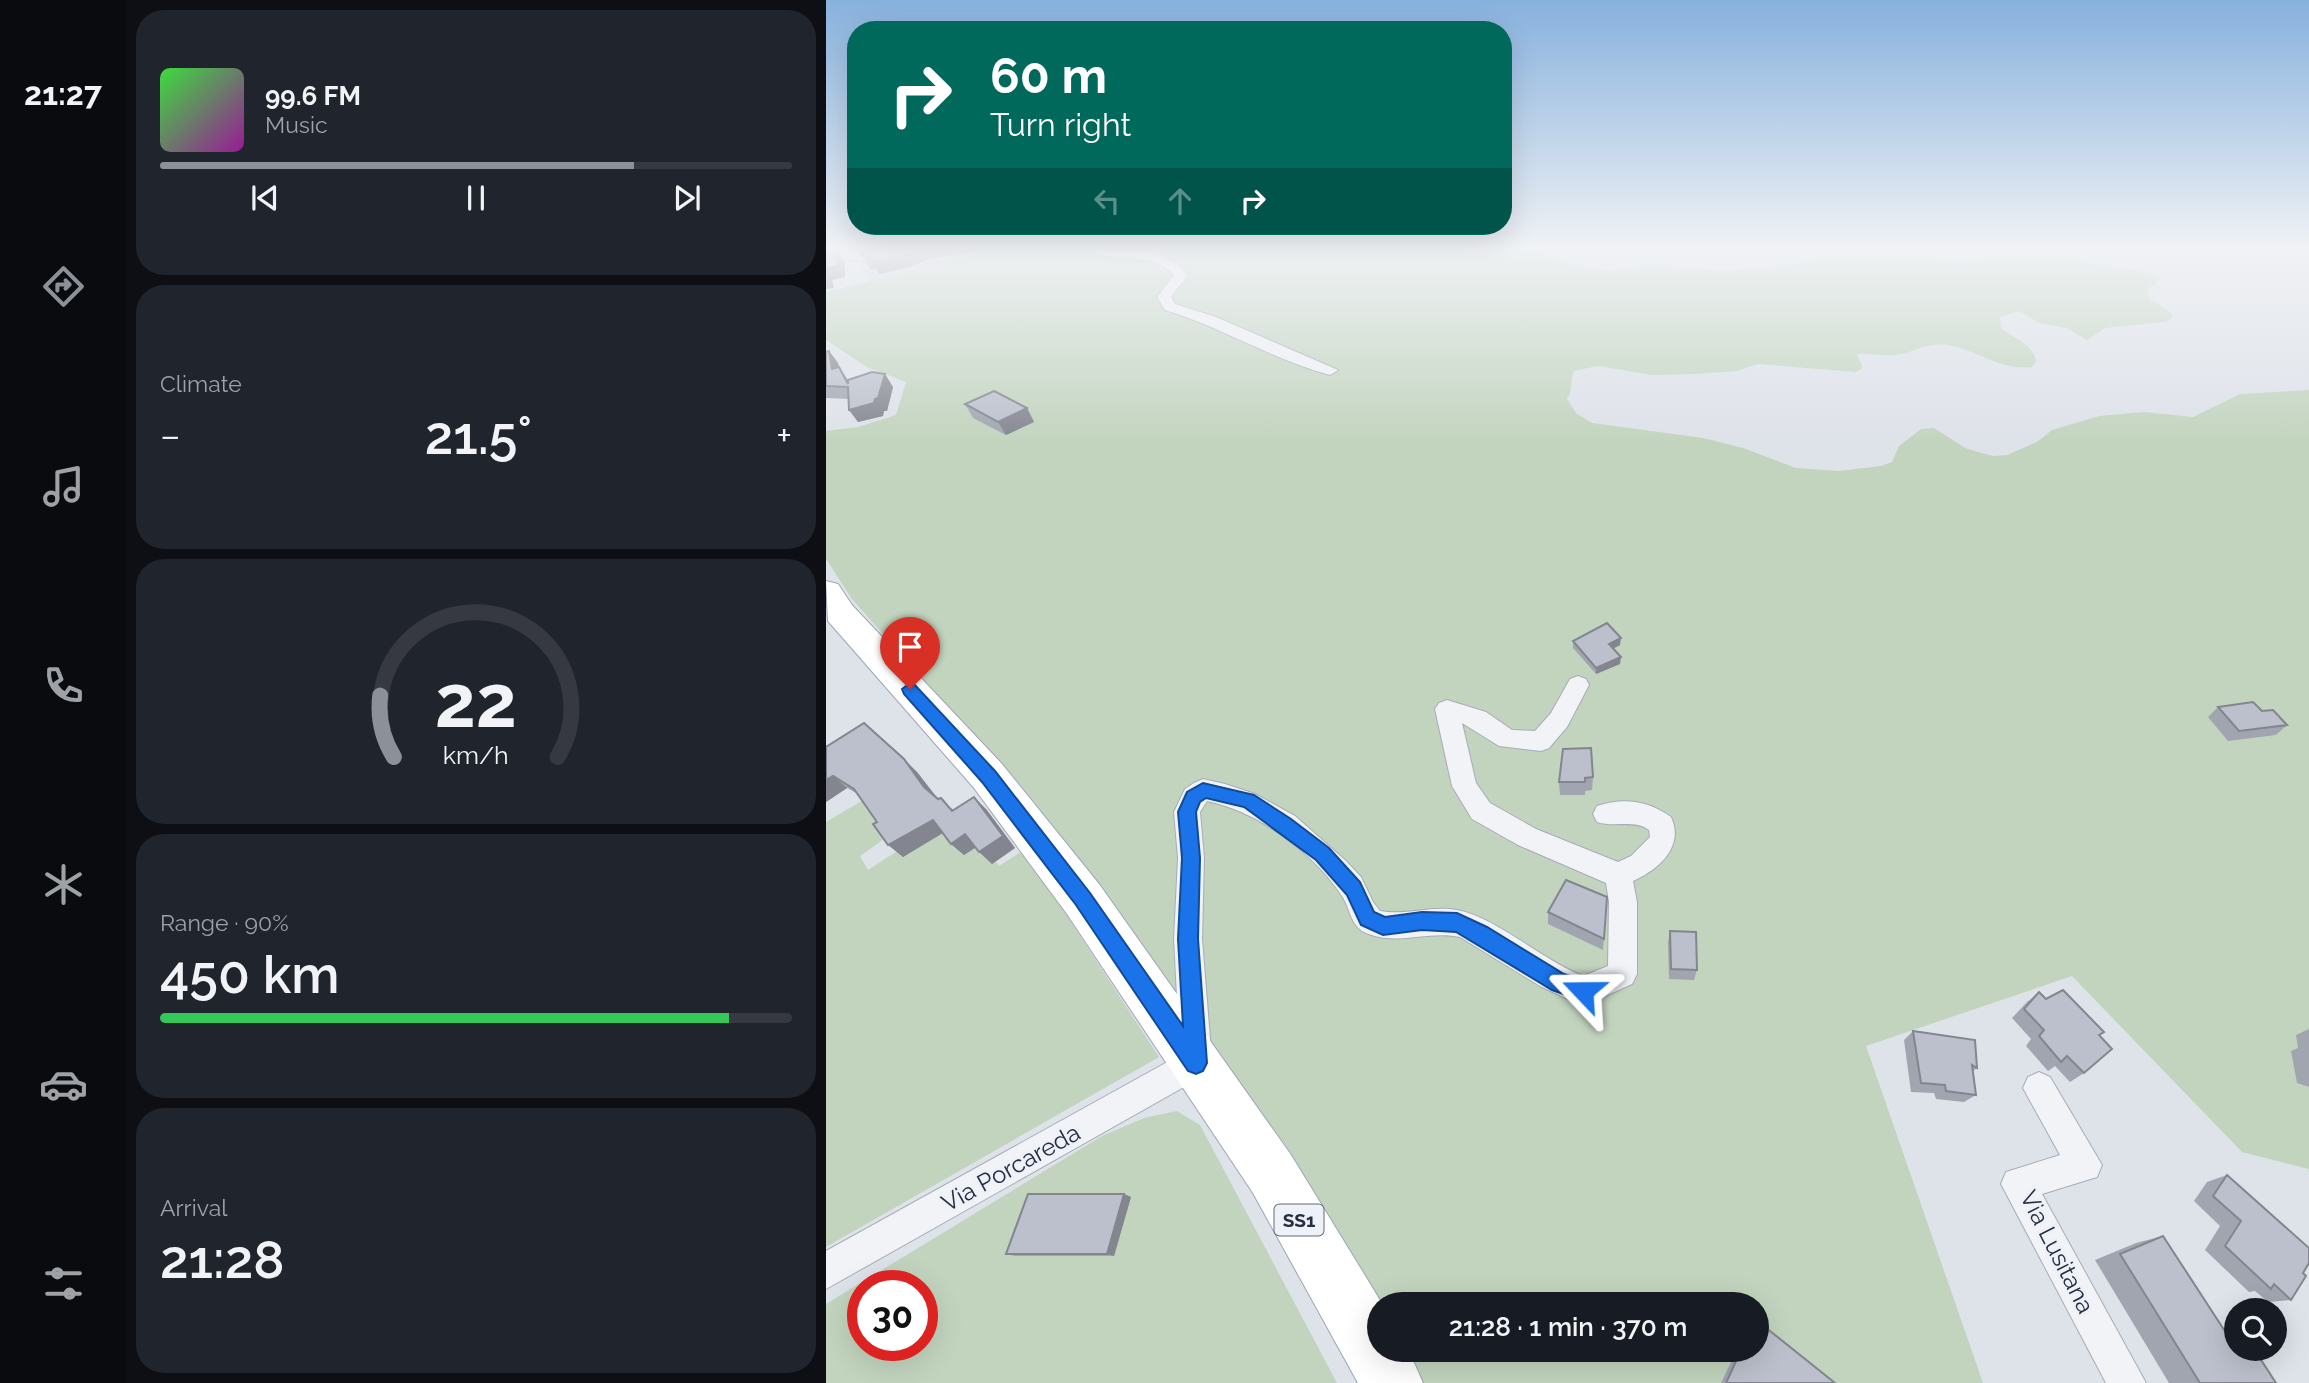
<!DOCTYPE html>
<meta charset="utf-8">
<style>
body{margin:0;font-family:Raleway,sans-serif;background:#20242c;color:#f1f3f6;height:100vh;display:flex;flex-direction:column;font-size:26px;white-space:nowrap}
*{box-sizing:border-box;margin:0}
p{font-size:23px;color:#9ea1a6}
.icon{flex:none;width:38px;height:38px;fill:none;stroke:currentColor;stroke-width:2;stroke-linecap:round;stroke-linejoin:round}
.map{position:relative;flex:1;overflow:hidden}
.panel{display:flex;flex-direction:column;gap:10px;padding:10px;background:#0d0f14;width:700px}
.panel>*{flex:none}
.guide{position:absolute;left:21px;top:21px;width:665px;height:214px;border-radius:28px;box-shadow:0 7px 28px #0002;background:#00695c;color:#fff;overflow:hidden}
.controls{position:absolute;left:1398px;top:1298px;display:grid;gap:14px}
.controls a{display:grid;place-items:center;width:63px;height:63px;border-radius:50%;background:#171b24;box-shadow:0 7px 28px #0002;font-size:35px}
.speed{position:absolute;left:21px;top:1270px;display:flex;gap:14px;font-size:35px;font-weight:700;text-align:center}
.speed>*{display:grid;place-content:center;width:91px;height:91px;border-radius:50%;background:#171b24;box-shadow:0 7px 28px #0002;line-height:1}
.speed .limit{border:10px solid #d22;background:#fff;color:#111}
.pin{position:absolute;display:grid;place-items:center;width:60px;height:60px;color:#fff;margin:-72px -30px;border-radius:50% 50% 50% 0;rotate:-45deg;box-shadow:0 0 7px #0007}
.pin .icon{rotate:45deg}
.me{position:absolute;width:77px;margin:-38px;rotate:293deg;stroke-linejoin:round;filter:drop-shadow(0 0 5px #0008)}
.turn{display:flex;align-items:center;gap:24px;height:147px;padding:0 28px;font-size:32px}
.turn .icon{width:91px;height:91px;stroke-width:2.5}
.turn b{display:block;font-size:49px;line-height:60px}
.lanes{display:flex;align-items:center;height:66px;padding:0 28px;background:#0003;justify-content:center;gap:35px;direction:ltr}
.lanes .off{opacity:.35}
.big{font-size:52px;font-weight:600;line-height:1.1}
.panel .widget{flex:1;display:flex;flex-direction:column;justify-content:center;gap:10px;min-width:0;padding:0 24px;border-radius:28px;background:#20242c}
.panel .dial{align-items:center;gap:0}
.dial svg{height:182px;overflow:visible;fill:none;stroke:#363941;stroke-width:7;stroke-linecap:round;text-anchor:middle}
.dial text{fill:#f1f3f6;stroke:none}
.song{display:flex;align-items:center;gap:21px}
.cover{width:84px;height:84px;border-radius:10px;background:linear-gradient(135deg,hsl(120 70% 55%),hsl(300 70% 35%))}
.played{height:7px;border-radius:4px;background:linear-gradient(90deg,#8c9099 75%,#363941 75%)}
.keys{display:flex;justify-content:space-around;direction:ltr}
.heat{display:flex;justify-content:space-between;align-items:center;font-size:38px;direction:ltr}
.charge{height:10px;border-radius:5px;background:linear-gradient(90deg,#34c759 90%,#363941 0)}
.trip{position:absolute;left:541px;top:1292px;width:402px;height:70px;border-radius:35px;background:#171b24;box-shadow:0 7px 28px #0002;font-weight:600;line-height:70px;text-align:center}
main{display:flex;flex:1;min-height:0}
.tabs{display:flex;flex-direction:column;width:126px;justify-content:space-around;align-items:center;background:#090b0e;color:#9ea1a6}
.tabs .icon{width:49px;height:49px}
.tabs .current{color:#8c9099}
.tabs b{font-size:32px;color:#f1f3f6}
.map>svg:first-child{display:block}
.built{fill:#d0d4de}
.green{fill:#c2d4be;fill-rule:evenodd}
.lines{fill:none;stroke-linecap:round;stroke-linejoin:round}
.minor-casing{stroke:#a7acb7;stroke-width:2}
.primary-casing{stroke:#9ca5b6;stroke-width:2}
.minor{fill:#f1f3f7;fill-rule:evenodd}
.primary{fill:#fff;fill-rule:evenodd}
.wall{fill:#a1a5af}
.shaded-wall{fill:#83868f}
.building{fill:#bbc0cc;stroke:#83868f;stroke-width:2}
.route{fill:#1a73e8;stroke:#114b97;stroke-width:2}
.labels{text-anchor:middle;stroke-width:6;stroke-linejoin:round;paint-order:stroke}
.shield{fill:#eef1f7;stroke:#626878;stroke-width:2}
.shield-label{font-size:19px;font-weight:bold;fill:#262e42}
.near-street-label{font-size:24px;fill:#262e42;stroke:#eef1f7}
</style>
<main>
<nav class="tabs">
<b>21:27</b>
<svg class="icon current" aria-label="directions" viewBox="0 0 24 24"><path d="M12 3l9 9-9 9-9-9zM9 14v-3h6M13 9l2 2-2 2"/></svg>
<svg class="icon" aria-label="music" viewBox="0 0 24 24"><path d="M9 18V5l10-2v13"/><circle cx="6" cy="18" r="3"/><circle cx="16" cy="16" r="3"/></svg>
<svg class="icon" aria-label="phone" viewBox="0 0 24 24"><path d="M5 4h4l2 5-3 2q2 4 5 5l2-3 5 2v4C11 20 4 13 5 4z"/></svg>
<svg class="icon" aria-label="climate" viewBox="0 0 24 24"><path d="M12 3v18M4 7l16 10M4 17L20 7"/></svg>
<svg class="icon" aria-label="car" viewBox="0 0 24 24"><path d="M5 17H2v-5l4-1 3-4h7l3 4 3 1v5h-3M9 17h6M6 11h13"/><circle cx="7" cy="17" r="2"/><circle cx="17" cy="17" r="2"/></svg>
<svg class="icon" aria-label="filters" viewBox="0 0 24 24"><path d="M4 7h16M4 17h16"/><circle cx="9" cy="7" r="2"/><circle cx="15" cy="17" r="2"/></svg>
</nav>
<section class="panel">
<div class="widget">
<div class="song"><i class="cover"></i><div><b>99.6 FM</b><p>Music</p></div></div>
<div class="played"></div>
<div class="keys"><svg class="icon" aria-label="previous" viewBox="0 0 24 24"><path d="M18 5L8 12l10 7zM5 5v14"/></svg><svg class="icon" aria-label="pause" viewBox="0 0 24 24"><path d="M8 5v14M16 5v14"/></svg><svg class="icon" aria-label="next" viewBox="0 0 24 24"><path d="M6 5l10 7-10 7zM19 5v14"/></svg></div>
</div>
<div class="widget"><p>Climate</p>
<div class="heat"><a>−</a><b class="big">21.5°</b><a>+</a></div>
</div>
<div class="widget dial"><svg viewBox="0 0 100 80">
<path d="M14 69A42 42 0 1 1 86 69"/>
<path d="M14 69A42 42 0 0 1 8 42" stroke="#8c9099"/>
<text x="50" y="56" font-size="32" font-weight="700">22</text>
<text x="50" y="72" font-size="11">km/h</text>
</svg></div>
<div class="widget"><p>Range · 90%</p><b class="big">450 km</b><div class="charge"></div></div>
<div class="widget"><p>Arrival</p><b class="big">21:28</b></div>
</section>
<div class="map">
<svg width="1483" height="1383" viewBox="0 0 1483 1383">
<rect width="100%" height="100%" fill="#dee2e9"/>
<!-- built -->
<polygon class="built" points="110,255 117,263 43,281 34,264 50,257"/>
<!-- green -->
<g class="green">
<path d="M162,249H706L734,262L784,271L823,264L898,271L1020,259L1140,263L1220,258L1311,270L1333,277V281L1323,288L1321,292L1323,298L1346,314V318L1338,322L1279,328L1261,340L1240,328L1213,323L1193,311L1174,317L1175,329C1188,337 1209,346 1210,362L1206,367C1175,371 1151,350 1122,345C1097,342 1090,353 1069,355C1057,356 1044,353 1031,354L1037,368L1030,372L932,364L910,371L868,374L826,375L772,366L748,371C743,381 748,389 741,399L750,413L766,423L877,438L917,448L970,468L1013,471L1055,466L1066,462L1073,446L1095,429L1108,428L1139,448L1152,452L1167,456L1181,455L1211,442L1226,430L1273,416L1318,412L1367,417L1414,394L1483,390V1169L1416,1152L1246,976L1040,1046L1157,1383H589L569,1349H931V1304H553L142,730L26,599L0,559V431L32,427L70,415L80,382L41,367L0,340V292L161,252Z"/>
<polygon points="39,799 65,834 34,856 42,870 131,812 173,866 198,850 333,1057 0,1247 0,822"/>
<path d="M351,1111L374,1125L511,1383H0V1304L276,1136L318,1118ZM37,1286H96V1346H37Z"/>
</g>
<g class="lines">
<defs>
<g id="minor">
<path d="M0,249L35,253L99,249C78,265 25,261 0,257Z"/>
<path d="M265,249C299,249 338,246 362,275L345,297L349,304L390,317L512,370L504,375C447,360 396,327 339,310L331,297L348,275C323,248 287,267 265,249Z"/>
<path d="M752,676L760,679L763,685L741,727L723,748L715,751L673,746L636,723L650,783L664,803L710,829L792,862L805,856L824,837L823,830C808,819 788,828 771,822L767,814L771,806C798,797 823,801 845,817C859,847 832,870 807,881L811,902V974L806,984L757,1006L714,986L634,937C602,930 569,947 538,932C524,924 524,908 516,896C486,851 433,812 381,801L374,812L378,858L376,939L386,1063L381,1074L0,1289V1251L354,1055L348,939L352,858L348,812L359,789L368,783L377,779L399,784L429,794L469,816L520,861L535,877L547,902L554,911C580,916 606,905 631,910C672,918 715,960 757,976L782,966L783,902L780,883L692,845L646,819L626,786L609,709L613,703L621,700L660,712L686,730L709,731L725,713L744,679Z"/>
<polygon points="1213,1072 1224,1077 1276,1165 1271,1177 1216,1194 1320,1383 1280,1383 1175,1184 1180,1172 1234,1155 1197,1088 1202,1077"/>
</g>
<polygon id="primary" points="0,581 12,584 26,605 176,764 273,884 465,1155 549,1292 556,1304 553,1304 553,1349 582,1349 597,1383 532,1383 427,1193 241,914 148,788 2,621"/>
</defs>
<!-- minor casing -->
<use href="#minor" class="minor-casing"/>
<!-- primary casing -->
<use href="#primary" class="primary-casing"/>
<!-- minor -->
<use href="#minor" class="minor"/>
<!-- primary -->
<use href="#primary" class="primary"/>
</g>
<!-- wall -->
<g class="wall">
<polygon points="35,249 65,249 35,250"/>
<polygon points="3,351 12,363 13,367 22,380 67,387 61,411 58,411 57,416 32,422 23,399 0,398 0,352"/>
<polygon points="139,404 201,408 208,422 180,435 147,418"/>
<polygon points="747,641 794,645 787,648 794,664 770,674 747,648"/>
<polygon points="1392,707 1436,711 1461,725 1450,735 1402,741 1382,717"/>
<polygon points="0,747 91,772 112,799 128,810 160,809 189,848 166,864 150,847 138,855 125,844 117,833 77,857 32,794 21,788 0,802"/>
<polygon points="737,749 767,777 766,790 759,791 759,795 734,795 733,782"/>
<polygon points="781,897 777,950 722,924 722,912"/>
<polygon points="844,931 871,970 868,980 843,979 842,942"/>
<polygon points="1213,992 1220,999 1273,1035 1258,1073 1244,1082 1229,1066 1222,1071 1200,1046 1205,1039 1186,1018 1201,1002"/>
<polygon points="1483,1029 1483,1087 1471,1083 1465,1051 1472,1048 1470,1035"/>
<polygon points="1087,1031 1151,1068 1147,1071 1150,1095 1138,1102 1110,1099 1108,1093 1085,1092 1078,1040"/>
<polygon points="1401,1175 1477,1273 1465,1300 1442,1302 1429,1291 1423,1292 1379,1250 1394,1226 1368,1201 1381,1182"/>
<polygon points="298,1194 305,1197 288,1256 189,1256 180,1254"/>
<polygon points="1337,1236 1402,1336 1410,1336 1410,1349 1450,1383 1343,1383 1269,1260 1310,1243"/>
<polygon points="939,1327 1009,1383 895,1383 907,1358 899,1349 931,1349 932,1335 934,1329"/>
</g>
<!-- shaded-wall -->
<g class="shaded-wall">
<polygon points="94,249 165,249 165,250 105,258 84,267 53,274 50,269 45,270 38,258"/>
<polygon points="12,251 19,262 19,277 6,280 8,288 0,289 0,268"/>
<polygon points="3,351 12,363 15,382 6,369"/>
<polygon points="59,374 67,387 61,411 58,411 57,416 32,422 23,410 49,399"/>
<polygon points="201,408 208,422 180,435 172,422"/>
<polygon points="795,638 794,645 783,651 783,644"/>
<polygon points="795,657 794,664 770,674 770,668"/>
<polygon points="78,759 91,772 112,799 98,787"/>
<polygon points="7,776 21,788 0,802 0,780"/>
<polygon points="148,797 160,809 189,848 166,864 153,852"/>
<polygon points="107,820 120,831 77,857 62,845"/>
<polygon points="139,834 152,846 138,855 125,844"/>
<polygon points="298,1194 305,1197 288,1256 281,1254"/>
</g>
<!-- building -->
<g class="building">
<polygon points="0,249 12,251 11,266 0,268"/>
<polygon points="71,249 94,249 77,256 46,262 46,257 38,258 35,252"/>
<polygon points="3,351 6,369 13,367 22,384 22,380 46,372 59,374 52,398 49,399 48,403 23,410 22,387 0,386 0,352"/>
<polygon points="168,391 201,408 172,422 139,404"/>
<polygon points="781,623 795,638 783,644 795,657 770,668 747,641"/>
<polygon points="1427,702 1436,711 1447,710 1461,725 1413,731 1392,707"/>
<polygon points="38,723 78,759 98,787 112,799 115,798 126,811 148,797 177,836 153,852 139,834 125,844 107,820 62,845 47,824 51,822 28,789 7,776 0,780 0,747"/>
<polygon points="765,748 767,777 759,778 759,782 733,782 737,749"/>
<polygon points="740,880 781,897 778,939 722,912"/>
<polygon points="844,931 870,932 871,970 845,969"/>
<polygon points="1237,990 1278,1032 1273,1035 1286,1049 1258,1073 1241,1056 1235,1062 1213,1036 1218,1030 1198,1009 1213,992 1220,999"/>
<polygon points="1087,1031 1149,1040 1151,1068 1146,1065 1150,1095 1120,1091 1119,1085 1095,1083"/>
<polygon points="1401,1175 1483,1248 1483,1263 1477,1273 1480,1276 1465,1300 1448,1284 1445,1289 1399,1246 1415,1221 1387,1196"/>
<polygon points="202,1194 298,1194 281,1254 180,1254"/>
<polygon points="1337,1236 1406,1342 1410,1340 1410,1349 1428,1349 1450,1383 1374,1383 1294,1254"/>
<polygon points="939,1327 1009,1383 900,1383 912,1357 904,1349 931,1349 931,1334 936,1339"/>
</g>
<!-- sky -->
<linearGradient id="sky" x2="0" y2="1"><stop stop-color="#87b1dd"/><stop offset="0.56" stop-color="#f0f2f5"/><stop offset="1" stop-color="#f0f2f5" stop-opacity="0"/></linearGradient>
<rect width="1483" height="443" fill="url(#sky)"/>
<!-- route -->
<polygon class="route" points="84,683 89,685 169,771 264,893 357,1026 352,939 356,858 352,812 361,792 377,783 428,795 465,819 503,848 534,882 548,912 559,917 596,912 631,913 661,927 738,974 764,983 767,991 764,998 757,1001 726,990 630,932 596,930 557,935 535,925 521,895 490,860 418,807 380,798 374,802 370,812 374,858 372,939 381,1063 377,1071 370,1074 362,1071 250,905 156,782 78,694 76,689"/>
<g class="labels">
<!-- shield labels -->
<rect class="shield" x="448.5" y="1204.5" width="49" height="31" rx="5"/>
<g class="shield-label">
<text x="473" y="1227">SS1</text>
</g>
<!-- near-street labels -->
<g class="near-street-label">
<text transform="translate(185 1168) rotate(-29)" y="8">Via Porcareda</text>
<text transform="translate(1231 1252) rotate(63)" y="8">Via Lusitana</text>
</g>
</g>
</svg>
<div class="controls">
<a><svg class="icon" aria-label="search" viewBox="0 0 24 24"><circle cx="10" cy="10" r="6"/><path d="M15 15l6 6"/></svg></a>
</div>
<div class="speed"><div class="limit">30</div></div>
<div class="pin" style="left:84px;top:689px;background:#d93025"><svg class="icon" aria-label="arrive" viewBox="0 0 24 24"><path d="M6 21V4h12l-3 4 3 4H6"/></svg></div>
<svg class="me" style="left:757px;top:991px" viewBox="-20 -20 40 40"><path d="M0-17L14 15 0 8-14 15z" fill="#1a73e8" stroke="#fff" stroke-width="4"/></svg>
<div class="trip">21:28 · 1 min · 370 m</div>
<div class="guide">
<div class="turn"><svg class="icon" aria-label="right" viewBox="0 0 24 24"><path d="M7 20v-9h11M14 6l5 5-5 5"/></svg><div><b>60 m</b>Turn right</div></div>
<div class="lanes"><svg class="icon off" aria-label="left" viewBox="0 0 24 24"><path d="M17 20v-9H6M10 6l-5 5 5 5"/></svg><svg class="icon off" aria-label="ahead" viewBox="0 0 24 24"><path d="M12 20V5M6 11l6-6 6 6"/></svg><svg class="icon" aria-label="right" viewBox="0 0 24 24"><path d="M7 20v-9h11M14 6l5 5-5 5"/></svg></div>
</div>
</div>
</main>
